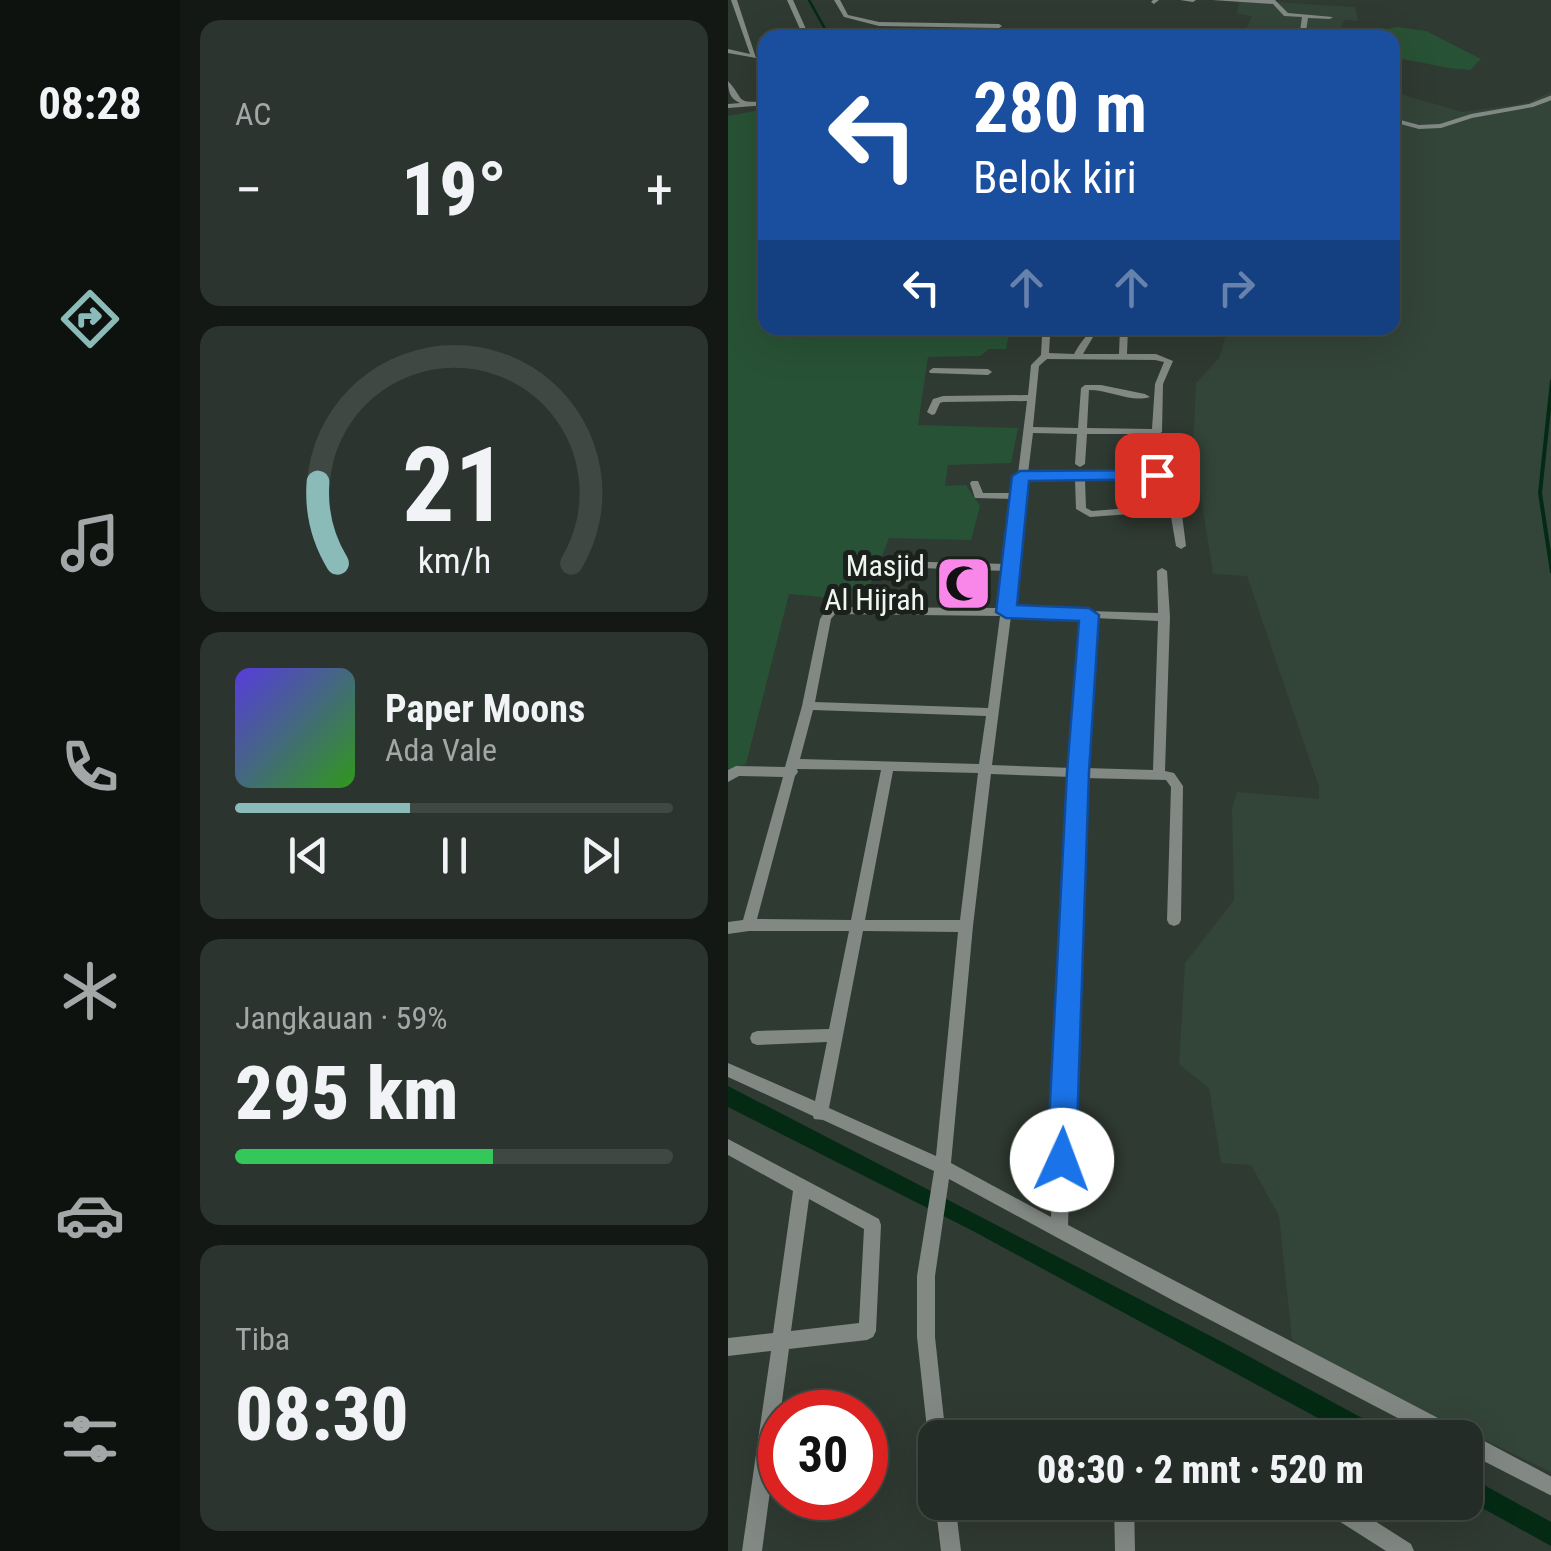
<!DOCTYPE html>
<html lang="id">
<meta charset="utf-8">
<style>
body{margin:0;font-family:"Roboto Condensed",sans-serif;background:#2b342e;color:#f1f3f6;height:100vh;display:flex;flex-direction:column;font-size:38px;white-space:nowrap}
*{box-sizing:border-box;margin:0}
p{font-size:32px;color:#a3a7a7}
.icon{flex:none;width:55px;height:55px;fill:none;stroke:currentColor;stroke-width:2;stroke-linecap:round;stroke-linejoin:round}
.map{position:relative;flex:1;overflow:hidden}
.panel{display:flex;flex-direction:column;gap:20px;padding:20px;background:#131815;width:548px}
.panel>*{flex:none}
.banner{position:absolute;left:30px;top:30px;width:642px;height:305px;border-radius:20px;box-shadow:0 10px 40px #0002,0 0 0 2px #404843;background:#1a4fa0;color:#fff;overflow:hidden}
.speed{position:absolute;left:30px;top:1390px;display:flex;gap:20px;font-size:50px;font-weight:700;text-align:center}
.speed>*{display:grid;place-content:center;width:130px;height:130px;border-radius:50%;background:#232c26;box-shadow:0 10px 40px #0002,0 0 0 2px #404843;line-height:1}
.speed .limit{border:15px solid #d22;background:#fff;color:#111}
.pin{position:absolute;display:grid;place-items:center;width:85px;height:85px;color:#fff;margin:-42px;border-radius:20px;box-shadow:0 5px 15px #0006}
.me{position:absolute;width:110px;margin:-55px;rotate:2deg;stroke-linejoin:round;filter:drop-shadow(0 0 8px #0008)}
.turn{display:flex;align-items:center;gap:35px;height:210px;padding:0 50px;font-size:45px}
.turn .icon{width:130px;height:130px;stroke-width:2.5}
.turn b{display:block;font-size:70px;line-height:85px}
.lanes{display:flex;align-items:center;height:95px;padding:0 50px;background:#0003;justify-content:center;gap:50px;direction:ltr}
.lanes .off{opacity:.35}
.big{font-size:75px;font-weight:800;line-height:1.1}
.panel .widget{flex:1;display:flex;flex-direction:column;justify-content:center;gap:15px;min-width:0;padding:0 35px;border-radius:20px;background:#2b342e}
.panel .dial{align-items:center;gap:0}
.dial svg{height:260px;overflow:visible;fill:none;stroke:#404843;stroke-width:7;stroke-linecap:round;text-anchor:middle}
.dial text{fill:#f1f3f6;stroke:none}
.song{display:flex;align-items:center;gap:30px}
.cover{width:120px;height:120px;border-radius:15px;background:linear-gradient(135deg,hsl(250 70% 55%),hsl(110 70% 35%))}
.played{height:10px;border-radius:5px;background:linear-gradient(90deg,#8bbbb9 40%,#404843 40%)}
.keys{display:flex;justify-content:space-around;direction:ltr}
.heat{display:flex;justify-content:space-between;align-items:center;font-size:55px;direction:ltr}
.charge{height:15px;border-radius:8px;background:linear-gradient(90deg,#34c759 59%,#404843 0)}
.trip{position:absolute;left:190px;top:1420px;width:565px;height:100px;border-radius:20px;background:#232c26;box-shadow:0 10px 40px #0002,0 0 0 2px #404843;font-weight:800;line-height:100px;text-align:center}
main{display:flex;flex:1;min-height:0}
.tab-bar{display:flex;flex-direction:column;width:180px;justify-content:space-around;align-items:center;background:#0e120f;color:#a3a7a7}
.tab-bar .icon{width:70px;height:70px}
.tab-bar .active{color:#8bbbb9}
.tab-bar b{font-size:45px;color:#f1f3f6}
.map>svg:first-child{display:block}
.built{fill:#334438}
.green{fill:#285235}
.water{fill:#042a14}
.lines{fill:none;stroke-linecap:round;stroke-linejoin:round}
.stream-far1{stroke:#042a14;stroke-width:2.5}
.stream{stroke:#042a14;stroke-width:4}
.building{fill:#77bc8c}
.minor{fill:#828883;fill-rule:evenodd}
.route{fill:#1a73e8;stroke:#114b97;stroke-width:2.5}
.labels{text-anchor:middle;stroke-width:10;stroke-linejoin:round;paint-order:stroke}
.poi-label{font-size:30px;fill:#eff6f0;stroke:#1b201c;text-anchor:end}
</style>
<main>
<nav class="tab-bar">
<b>08:28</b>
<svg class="icon active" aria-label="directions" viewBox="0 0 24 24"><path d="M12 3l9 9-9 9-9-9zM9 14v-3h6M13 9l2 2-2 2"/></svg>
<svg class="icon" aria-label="music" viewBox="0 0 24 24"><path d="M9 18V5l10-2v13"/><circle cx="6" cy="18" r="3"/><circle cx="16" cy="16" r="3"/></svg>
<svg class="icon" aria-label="phone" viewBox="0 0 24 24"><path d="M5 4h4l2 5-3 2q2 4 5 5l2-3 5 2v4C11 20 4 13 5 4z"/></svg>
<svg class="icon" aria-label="climate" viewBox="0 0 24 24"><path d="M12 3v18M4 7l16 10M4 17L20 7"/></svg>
<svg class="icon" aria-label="car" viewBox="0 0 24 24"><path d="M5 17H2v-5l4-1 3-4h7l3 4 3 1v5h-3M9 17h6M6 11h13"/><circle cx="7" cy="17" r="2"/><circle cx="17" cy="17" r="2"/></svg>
<svg class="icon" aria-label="filters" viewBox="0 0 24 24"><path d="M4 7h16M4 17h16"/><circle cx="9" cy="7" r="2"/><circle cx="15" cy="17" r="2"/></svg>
</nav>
<section class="panel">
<div class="widget"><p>AC</p>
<div class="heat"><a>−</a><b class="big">19°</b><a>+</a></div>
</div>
<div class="widget dial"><svg viewBox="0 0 100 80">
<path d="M14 69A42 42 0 1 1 86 69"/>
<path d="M14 69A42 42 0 0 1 8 44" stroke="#8bbbb9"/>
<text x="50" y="56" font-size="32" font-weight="700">21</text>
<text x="50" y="72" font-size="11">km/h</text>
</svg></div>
<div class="widget">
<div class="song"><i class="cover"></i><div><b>Paper Moons</b><p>Ada Vale</p></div></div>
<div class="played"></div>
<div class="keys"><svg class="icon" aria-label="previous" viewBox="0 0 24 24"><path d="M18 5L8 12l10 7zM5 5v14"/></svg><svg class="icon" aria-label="pause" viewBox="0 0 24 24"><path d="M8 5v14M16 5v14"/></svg><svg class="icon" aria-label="next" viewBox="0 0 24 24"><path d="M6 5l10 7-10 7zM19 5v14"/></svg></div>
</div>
<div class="widget"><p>Jangkauan · 59%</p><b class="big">295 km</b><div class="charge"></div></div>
<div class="widget"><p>Tiba</p><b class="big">08:30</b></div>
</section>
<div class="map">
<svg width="824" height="1551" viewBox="0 0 824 1551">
<rect width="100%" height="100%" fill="#2f3a32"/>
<!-- built -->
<g class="built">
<polygon points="511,0 627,7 630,21 616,20 609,37 514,37 524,16 509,14"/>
<polygon points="665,92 734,112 799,103 823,92 823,1472 579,1354 564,1339 551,1216 523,1165 493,1163 481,1088 451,1064 457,963 506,900 504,808 509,792 591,799 591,787 519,576 485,574 465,446 468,383 491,358 500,328 665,328"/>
</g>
<!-- green -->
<g class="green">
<path d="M669,27L698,31L753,59L742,70C716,69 692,61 665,58V38L613,37Z"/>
<polygon points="37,109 38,328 315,328 316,337 281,334 278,349 261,349 252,356 200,357 190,425 290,428 283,463 220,465 217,486 238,485 252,506 243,540 161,538 136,601 61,594 18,764 0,770 0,116"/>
</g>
<!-- water -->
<g class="water">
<polygon points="0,1086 498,1344 669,1437 625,1437 245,1231 0,1107"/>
<polygon points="738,1475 823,1522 823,1546 738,1499"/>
</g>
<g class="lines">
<!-- stream-far1 -->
<polyline class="stream-far1" points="81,0 102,38"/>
<!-- stream -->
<polyline class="stream" points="824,381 812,493 824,572"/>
</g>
<!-- building -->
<polygon class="building" points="218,573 256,574 254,592 214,592"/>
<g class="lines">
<!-- minor -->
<g class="minor">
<polygon points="3,0 9,0 28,58 0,53 0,49 22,54"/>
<polygon points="59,0 65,0 82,38 76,38"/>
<polygon points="106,0 112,0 120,15 151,22 271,24 274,26 271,28 151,26 116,17"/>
<polygon points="425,0 431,0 426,4 423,2"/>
<polygon points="452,0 468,0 465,2"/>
<polygon points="484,0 547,0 560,13 605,17 602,19 580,18 577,38 571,38 574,17 556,16 545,4"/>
<path d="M0,81C17,99 6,104 38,101V105L0,108V104L12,103C2,99 0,91 0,81Z"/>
<polygon points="824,95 824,100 805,107 744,118 713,128 691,129 665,122 665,118 691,125 712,124 743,114 801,104"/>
<path d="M308,328H316L322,336L321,353L346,354C356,337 362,328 383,328L382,330L365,337L355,354H391L392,328H400L399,354H428L445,361L435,384L434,432L429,435H410L407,460L404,461L399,458L400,434H359L357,464L352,467L347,464L349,434L305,433L300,473L445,476L453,507L458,546L453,549L448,546L442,511L362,517L348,509L347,480L299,479L284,609L430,613L429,571L434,568L439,571L442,617L437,771L446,773L455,786L453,920L451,924L446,926L441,924L439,920L443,787L438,780L356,778L340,1225L735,1431L736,1434L745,1435L824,1477V1496L738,1452V1438H708L446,1301L221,1179L207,1276V1337L218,1438H208V1447L202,1445L200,1438L189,1337V1276L206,1171L95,1120L86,1119L85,1116L0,1077V1063L87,1101L99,1042L29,1045L24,1043L22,1038L24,1033L29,1031L101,1029L121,931H21L0,934V922L15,920L55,777L11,776L0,782V770L8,766L57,767L74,706L92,619L100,607L273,608L278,571L163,567L158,564L163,561L279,564L287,499L247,498L242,483L244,481H250L255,493H288L290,478L287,476L290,474L299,401L215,402L212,403L207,414L204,415L199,412L205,399L215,396L300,395L303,365L313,355L314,336ZM319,359L427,360L436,362L427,384L424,429L359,428L361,390C382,390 403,403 422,397L417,394L373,385H357L353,388L350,428L305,427L311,366ZM357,480L438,481L441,505L364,511L358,508ZM107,614L272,616L260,708L87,702L103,619ZM283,616L355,618L344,768L264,765ZM366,618L430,621L425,770L357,768ZM85,710L258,716L251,764L72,759ZM69,769L153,770L123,920L29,919L67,776L70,772ZM165,771L250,773L232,920H137ZM263,774L344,777L323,1217L223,1163L245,926ZM135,931L230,932L208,1156L101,1108Z"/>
<polygon points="205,368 260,369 264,372 260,375 202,373 201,371"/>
<path d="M0,1139L151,1219L153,1225L148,1331L145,1337L139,1340L61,1349L34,1551H14L43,1351L0,1356V1338L45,1333L65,1191L0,1155ZM81,1199L136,1229L131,1323L63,1331Z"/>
<polygon points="207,1502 227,1502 233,1551 213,1551"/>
<polygon points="386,1502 406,1502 407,1551 387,1551"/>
<polygon points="590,1502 617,1502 683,1544 686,1551 658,1551 592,1509"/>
</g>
</g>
<!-- route -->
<polygon class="route" points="429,470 435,471 435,479 301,481 289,605 361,608 371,615 361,772 348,1160 344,1170 334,1174 323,1170 319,1160 339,772 351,621 278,618 268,612 284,476 292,471"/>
<!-- icons -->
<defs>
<symbol id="mosque-square" viewBox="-11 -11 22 22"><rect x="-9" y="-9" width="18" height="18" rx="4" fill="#f987e9" stroke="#1b201c"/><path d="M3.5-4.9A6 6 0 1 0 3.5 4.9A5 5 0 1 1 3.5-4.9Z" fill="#111"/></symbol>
</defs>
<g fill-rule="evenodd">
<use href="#mosque-square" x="204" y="552" width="63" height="63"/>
</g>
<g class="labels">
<!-- poi labels -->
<g class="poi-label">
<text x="197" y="576">Masjid<tspan x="197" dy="34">Al Hijrah</tspan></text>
</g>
</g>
</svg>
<div class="speed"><div class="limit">30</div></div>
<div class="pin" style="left:429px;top:475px;background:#d93025"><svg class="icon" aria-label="arrive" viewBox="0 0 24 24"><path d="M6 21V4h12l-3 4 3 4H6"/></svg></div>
<svg class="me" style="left:334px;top:1160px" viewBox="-20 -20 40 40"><circle r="19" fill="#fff"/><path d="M0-13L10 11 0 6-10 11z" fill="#1a73e8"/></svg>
<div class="trip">08:30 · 2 mnt · 520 m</div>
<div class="banner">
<div class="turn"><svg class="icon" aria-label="left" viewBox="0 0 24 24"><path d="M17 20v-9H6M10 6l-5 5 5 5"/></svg><div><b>280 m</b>Belok kiri</div></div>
<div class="lanes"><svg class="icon" aria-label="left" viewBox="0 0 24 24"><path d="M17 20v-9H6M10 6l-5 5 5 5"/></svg><svg class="icon off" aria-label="ahead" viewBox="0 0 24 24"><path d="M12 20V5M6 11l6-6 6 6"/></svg><svg class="icon off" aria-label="ahead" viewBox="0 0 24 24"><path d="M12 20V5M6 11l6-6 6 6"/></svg><svg class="icon off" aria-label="right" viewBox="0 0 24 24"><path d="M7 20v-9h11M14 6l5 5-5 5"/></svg></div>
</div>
</div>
</main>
